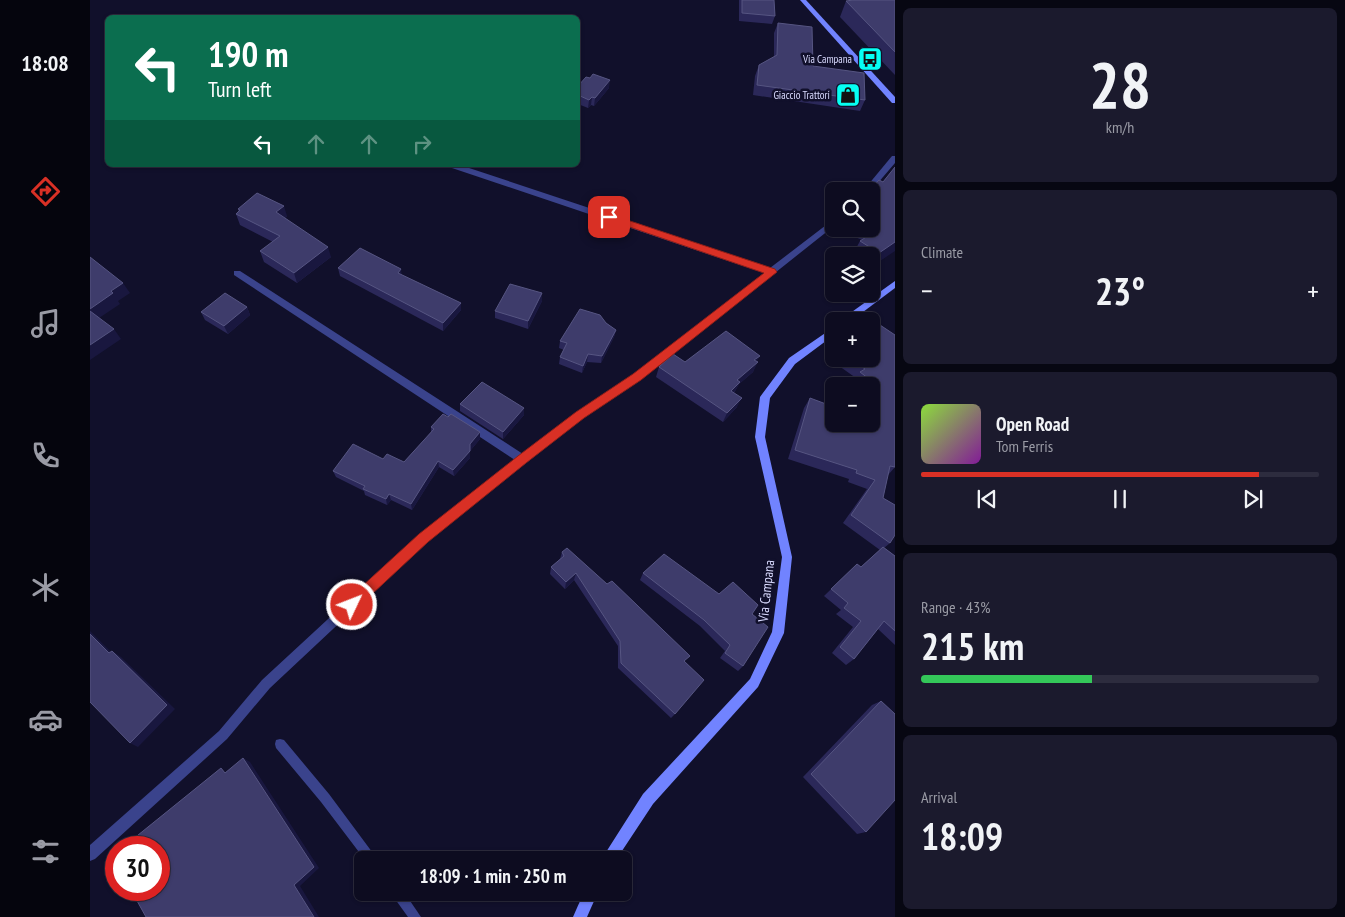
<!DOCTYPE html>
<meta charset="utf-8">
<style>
body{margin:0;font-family:"PT Sans Narrow",sans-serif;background:#1b1a2d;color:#f1f3f6;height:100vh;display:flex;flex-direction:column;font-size:19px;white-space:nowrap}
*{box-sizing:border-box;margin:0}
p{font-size:16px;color:#9a9ba5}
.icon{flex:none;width:28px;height:28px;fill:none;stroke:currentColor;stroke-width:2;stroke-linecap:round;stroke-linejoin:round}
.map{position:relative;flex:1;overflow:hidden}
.side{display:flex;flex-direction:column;gap:8px;padding:8px;background:#070712;width:450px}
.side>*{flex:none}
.top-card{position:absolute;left:15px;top:15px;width:475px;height:152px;border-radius:8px;box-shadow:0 1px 4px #0004,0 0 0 1px #2d2c3e;background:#0b6e4f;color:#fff;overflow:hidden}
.controls{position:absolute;left:735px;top:182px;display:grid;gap:10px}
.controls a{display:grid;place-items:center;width:55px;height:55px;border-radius:8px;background:#0d0c20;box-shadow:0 1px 4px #0004,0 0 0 1px #2d2c3e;font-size:25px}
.speed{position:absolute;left:15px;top:836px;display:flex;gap:10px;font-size:25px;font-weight:700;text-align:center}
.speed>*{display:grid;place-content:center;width:65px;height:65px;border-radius:50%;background:#0d0c20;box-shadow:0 1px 4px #0004,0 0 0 1px #2d2c3e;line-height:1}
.speed .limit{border:8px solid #d22;background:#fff;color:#111}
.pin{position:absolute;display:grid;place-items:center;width:42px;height:42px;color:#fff;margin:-21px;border-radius:10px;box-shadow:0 2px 8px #0006}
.me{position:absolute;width:55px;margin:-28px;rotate:47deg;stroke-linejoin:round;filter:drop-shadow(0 0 4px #0008)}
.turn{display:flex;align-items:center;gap:18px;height:105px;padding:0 20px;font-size:22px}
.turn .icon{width:65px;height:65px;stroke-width:2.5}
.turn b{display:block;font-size:35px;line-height:42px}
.lanes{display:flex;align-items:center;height:48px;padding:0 20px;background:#0003;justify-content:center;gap:25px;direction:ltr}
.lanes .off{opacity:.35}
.big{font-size:38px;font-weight:700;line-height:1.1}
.side .tile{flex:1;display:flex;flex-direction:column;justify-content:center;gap:8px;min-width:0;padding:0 18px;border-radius:8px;background:#1b1a2d}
.side .dial{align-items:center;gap:0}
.dial b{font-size:65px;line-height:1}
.song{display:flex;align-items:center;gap:15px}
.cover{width:60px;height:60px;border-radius:8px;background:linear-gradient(135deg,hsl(90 70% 55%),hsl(290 70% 35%))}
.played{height:5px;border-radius:2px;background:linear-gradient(90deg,#d93025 85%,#2d2c3e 85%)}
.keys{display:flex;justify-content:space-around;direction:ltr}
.heat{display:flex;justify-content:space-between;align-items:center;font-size:28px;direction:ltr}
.charge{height:8px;border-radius:4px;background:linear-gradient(90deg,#34c759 43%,#2d2c3e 0)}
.trip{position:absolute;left:264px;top:851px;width:278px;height:50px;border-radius:8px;background:#0d0c20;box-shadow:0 1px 4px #0004,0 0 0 1px #2d2c3e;font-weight:700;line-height:50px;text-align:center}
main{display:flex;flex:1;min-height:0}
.dock{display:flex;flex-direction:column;width:90px;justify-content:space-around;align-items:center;background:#05050d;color:#9a9ba5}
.dock .icon{width:35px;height:35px}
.dock .on{color:#d93025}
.dock b{font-size:22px;color:#f1f3f6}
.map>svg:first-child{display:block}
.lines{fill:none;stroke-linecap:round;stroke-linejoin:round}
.service{fill:#3a438c;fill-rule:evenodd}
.minor{fill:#3a438c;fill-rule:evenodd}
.secondary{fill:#7183ff;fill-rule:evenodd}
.wall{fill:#2b2859}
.shaded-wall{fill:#19173f}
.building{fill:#3e3c6b;stroke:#565582}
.route{fill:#d93025;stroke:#8d1f18}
.labels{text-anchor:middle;stroke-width:5;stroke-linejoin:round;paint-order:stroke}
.far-poi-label{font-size:11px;fill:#dadbff;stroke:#11102b;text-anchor:end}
.street-label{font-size:14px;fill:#dadbff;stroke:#11102b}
</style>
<main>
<nav class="dock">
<b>18:08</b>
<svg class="icon on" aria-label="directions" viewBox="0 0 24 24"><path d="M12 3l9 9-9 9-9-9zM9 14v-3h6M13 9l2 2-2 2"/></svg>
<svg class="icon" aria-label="music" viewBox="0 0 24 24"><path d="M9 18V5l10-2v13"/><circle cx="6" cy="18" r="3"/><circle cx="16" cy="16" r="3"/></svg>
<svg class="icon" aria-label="phone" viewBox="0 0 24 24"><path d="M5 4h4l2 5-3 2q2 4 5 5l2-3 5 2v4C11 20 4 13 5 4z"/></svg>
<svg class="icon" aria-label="climate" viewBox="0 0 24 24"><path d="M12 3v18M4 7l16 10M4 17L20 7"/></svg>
<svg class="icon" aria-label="car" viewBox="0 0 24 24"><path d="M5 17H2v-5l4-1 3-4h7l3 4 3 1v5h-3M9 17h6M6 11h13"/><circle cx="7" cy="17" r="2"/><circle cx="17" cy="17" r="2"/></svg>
<svg class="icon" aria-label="filters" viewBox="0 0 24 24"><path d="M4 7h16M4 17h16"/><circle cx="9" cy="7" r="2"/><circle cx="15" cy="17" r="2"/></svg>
</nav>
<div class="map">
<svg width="805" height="917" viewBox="0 0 805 917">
<rect width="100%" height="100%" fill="#11102b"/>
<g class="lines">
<!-- service -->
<g class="service">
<polygon points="190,739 194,740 239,794 288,860 275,860 231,802 186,748 185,744 186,740"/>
<polygon points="300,892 314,892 331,917 318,917"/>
</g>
<!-- minor -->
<g class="minor">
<polygon points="802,156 805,156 805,163 781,191 773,191"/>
<polygon points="358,165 370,165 680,268 744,219 744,226 550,380 493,418 337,541 180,688 137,739 5,859 0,861 0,845 129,731 172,680 329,535 425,460 144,275 144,271 150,271 433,454 487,412 544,374 674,273 359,167"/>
</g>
<!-- secondary -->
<g class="secondary">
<polygon points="710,0 716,0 805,97 805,103 802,103"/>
<polygon points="805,281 805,288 761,321 751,321 752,319"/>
<polygon points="744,327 744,335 705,364 680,398 675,437 702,557 694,633 668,687 563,804 526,860 511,860 553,794 660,679 682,632 692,557 665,437 670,397 699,358"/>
<polygon points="494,892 508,892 497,917 483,917"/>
</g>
</g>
<!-- wall -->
<g class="wall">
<polygon points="649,0 684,0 685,16 682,24 649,21"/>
<polygon points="805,0 805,75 750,17 756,1"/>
<polygon points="688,23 723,66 775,100 770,111 663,95 665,76 669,65 684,57 684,33"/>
<polygon points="488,86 519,88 504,106 501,105 498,108 488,104"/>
<polygon points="805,167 805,250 781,267 781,256 762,256 770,241 772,240 754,232 756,229 781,229 781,191 793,182"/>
<polygon points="148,209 197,216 195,218 241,257 207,283 174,262 170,251 183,242 150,225 146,214 149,212"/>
<polygon points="248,268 312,275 371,310 353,331 250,276"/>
<polygon points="452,293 452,301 438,329 405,318 405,311"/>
<polygon points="157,307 160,315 138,334 115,320 111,312"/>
<polygon points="516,323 526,330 524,337 511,363 497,362 492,373 469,364 470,357 474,350 469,348 470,341"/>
<polygon points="744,358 781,359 805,467 798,475 793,498 800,543 794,548 805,556 805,645 788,629 764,659 756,665 742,653 763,627 746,614 751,610 734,596 767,564 771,567 790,550 753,523 777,489 758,482 759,479 698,459 714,408 720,398 744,424 781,386 768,386 763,382 766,378 742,361"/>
<polygon points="667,361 663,372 649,384 644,393 647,407 633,422 566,377 569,367 595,362"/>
<polygon points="370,404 434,415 413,439 370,411"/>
<polygon points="341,427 390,439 380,451 380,458 364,476 349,467 322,510 301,500 297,505 275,495 274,491 246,477 243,471 293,459 314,462 341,433"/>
<polygon points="472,552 595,662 585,714 581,718 528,668 528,646 484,580 475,589 460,574 461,567 470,559"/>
<polygon points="553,573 629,594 662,614 653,666 648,671 630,658 635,651 610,626 550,580"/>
<polygon points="791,701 776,832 767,834 713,777 782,705"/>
</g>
<!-- shaded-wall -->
<g class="shaded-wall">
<polygon points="520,80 519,88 504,106 505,98"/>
<polygon points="502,97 501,105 498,108 499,100"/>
<polygon points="194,206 197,216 190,223 186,212"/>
<polygon points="805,242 805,251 781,267 781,265 789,253"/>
<polygon points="238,247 241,257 207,283 204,273"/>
<polygon points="311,269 312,277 308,273"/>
<polygon points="33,283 40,293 28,301 30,304 6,320 0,312 0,309 21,291"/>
<polygon points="452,293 452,301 438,329 438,321"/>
<polygon points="371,303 371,310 353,331 353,323"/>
<polygon points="157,307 160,315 138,334 134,326"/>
<polygon points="24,329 31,339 0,360 0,345"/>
<polygon points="526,330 524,337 511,363 512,356"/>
<polygon points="498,354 497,362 492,373 493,366"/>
<polygon points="670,356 665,364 668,362 663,372 649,384 645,391 637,400 647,380 664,360"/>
<polygon points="652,398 647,407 633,422 637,413"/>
<polygon points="434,408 434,415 413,439 413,432"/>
<polygon points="390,432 390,439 380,451 380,444"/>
<polygon points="380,451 380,458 364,476 363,470"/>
<polygon points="348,461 349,467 322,510 321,504"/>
<polygon points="299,494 301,500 297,505 296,499"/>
<polygon points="486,573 484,580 475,589 476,582"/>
<polygon points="0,631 28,659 19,653 0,634"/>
<polygon points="22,651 31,657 85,709 48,747 40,743"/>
<polygon points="153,758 160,762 229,868 210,886 229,917 224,917 204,885"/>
</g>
<!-- building -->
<g class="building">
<polygon points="652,0 684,0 685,16 652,13"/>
<polygon points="763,0 805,0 805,52 756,1"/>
<polygon points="688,23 722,27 723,66 774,73 775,100 667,85 669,65 687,55"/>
<polygon points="503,74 520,80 505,98 502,97 499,100 488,95 488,86 496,77 500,78"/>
<polygon points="805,167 805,242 789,253 770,241 789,229 781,225 781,191 778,191 789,180 793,182"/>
<polygon points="167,193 194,206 186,212 238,247 204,273 170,251 190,236 146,214 150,210 148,209"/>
<polygon points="270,248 311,269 308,273 371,303 353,323 248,268"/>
<polygon points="0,257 33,283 21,291 23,293 0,309"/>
<polygon points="420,284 452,293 438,321 405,311"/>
<polygon points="135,293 157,307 134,326 111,312"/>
<polygon points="490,309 510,315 516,323 526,330 512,356 498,354 493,366 470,357 477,343 470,341"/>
<polygon points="0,311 24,329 0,345"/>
<polygon points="783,324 787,327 790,325 805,335 805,467 800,466 793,498 805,505 805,535 800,543 761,515 785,480 766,473 767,470 705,450 720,398 744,407 744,424 781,424 781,386 779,386 783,382 770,372 775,369 761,359 781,359 781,326"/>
<polygon points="636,331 670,356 664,360 668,362 647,380 650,382 641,391 652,398 637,413 569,367 583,354 595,362"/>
<polygon points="392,382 434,408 413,432 370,404"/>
<polygon points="353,414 358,417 361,414 390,432 380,444 380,451 363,470 348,461 321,504 299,494 296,499 273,489 275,486 243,471 263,444 293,459 297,454 314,462 344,429 341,427"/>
<polygon points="793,547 805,556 805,631 794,621 764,659 750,647 771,621 754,608 758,603 741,589 767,564 771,567"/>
<polygon points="477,548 517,584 522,581 600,656 594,661 614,680 585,714 531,663 530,641 486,573 476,582 461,567 474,556 472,552"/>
<polygon points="574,554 629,594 643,582 668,605 662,614 678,627 653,666 635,653 640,645 614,620 553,573"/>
<polygon points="0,634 19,653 22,651 77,705 40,743 0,702"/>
<polygon points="791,701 805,714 805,800 776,832 721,774"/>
<polygon points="153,758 224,867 204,885 224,917 56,917 41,890 69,890 69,848 32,848 131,768 135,773"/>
<polygon points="26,852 26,861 23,855"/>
</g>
<!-- route -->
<polygon class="route" points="519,214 685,269 687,272 551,380 494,418 436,463 338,542 266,609 262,611 257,609 255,605 257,600 329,534 428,456 486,412 543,374 674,273 516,219 514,217"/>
<!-- icons -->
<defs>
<symbol id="bus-square" viewBox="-11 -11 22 22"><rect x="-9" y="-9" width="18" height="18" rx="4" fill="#06fff3" stroke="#11102b"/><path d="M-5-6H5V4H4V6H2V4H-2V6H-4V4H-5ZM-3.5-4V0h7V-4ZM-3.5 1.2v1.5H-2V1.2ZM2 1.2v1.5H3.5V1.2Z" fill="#111"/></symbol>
<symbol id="shop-square" viewBox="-11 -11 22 22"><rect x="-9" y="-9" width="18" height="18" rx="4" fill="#06fff3" stroke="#11102b"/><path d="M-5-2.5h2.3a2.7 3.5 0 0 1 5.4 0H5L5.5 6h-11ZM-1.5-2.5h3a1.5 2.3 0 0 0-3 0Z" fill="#111"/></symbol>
</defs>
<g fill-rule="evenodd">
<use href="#bus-square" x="766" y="45" width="28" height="28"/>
<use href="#shop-square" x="744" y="81" width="28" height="28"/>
</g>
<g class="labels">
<!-- far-poi labels -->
<g class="far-poi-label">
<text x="762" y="63">Via Campana</text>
<text x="740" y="99">Giaccio Trattori</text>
</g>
<!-- street labels -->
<g class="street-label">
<text transform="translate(676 591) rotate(-84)" y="5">Via Campana</text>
</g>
</g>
</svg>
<div class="controls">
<a><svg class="icon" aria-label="search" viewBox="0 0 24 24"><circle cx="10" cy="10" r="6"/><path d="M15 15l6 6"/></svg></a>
<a><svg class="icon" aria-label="layers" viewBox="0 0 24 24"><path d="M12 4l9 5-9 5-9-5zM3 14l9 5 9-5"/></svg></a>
<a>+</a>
<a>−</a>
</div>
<div class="speed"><div class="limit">30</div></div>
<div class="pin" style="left:519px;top:217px;background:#d93025"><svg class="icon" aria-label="arrive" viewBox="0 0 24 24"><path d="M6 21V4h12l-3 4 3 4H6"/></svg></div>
<svg class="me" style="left:262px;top:605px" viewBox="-20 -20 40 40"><circle r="17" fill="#d93025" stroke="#fff" stroke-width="3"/><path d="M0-11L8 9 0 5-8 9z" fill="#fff"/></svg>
<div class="trip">18:09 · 1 min · 250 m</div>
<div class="top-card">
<div class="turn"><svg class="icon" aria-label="left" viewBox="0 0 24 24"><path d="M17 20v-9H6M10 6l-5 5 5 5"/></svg><div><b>190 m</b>Turn left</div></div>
<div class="lanes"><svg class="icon" aria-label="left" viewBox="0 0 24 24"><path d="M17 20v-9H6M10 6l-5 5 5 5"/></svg><svg class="icon off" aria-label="ahead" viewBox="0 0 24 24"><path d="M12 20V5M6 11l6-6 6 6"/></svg><svg class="icon off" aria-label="ahead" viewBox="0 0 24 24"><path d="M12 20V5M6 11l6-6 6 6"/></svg><svg class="icon off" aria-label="right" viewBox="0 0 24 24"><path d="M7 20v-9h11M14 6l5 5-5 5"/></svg></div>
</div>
</div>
<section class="side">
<div class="tile dial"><b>28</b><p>km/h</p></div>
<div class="tile"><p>Climate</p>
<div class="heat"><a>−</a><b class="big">23°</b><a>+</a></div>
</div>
<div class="tile">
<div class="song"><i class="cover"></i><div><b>Open Road</b><p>Tom Ferris</p></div></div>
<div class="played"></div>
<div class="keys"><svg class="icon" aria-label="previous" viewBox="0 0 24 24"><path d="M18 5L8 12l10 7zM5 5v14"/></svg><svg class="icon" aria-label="pause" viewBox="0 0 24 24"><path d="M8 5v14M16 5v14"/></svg><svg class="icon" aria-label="next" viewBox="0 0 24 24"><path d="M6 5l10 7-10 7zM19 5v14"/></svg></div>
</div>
<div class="tile"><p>Range · 43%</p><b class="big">215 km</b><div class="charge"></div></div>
<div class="tile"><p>Arrival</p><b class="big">18:09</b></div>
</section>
</main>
